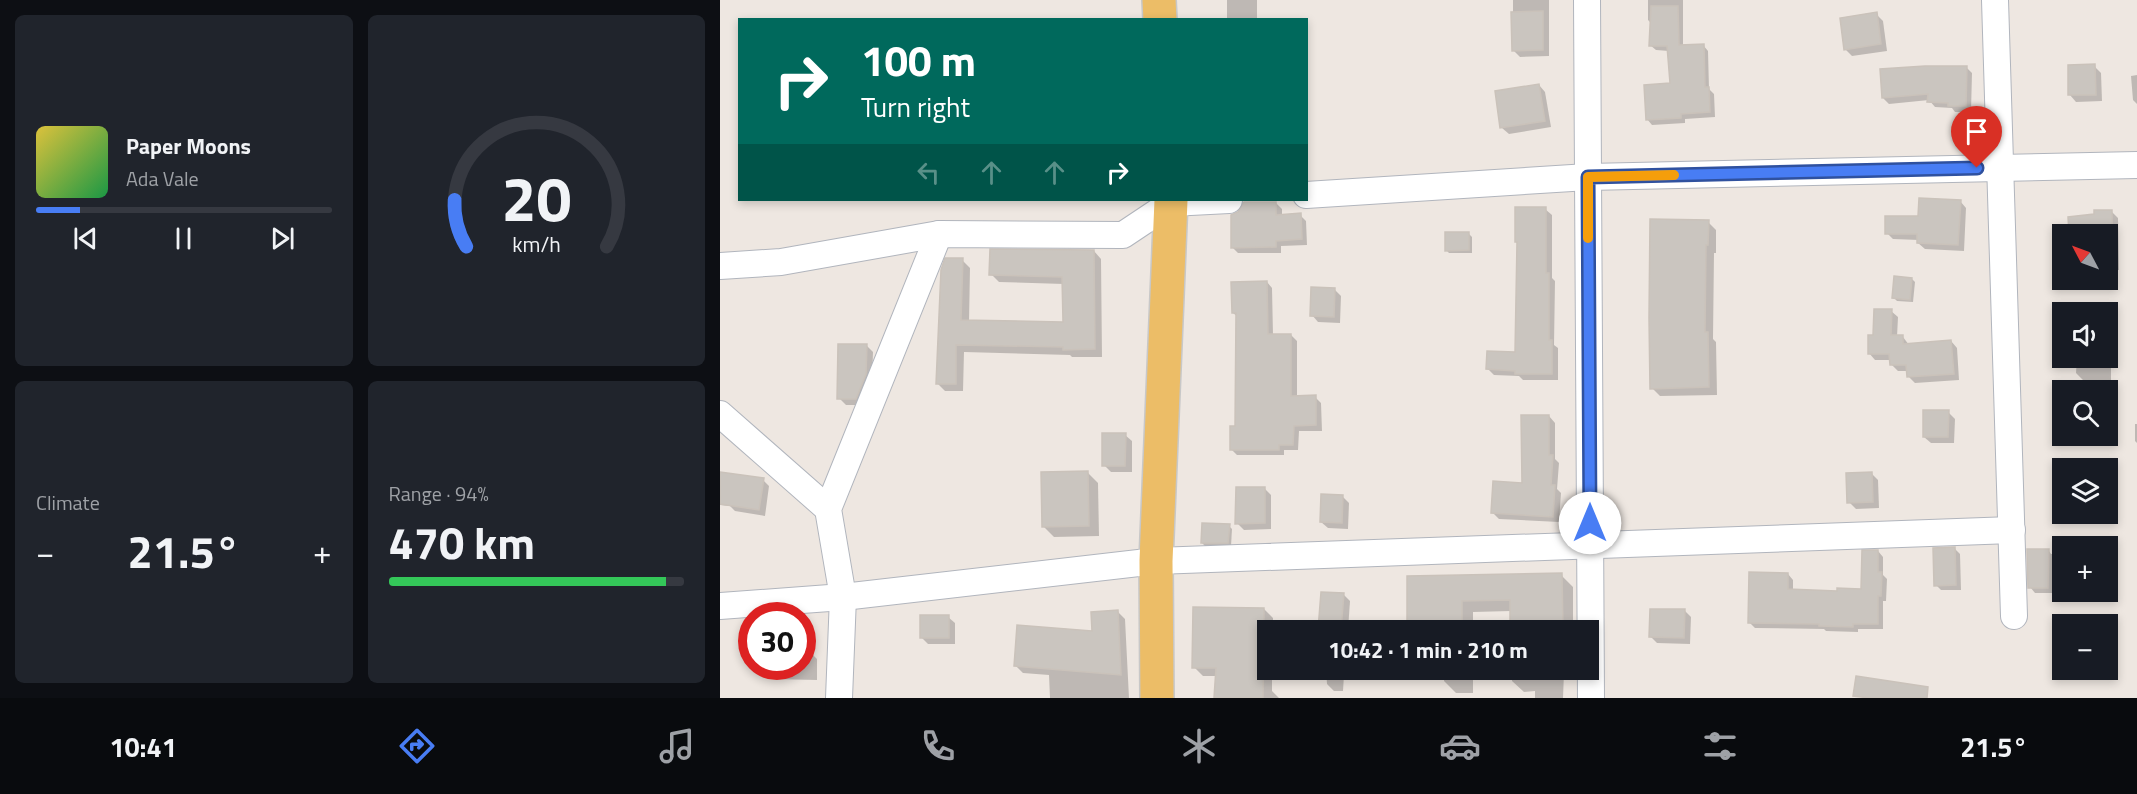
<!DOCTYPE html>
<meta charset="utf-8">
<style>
body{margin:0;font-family:"Titillium Web",sans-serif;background:#20242c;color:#f1f3f6;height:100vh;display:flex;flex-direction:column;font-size:22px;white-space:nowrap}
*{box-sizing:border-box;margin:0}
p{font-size:20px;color:#9ea1a6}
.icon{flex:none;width:33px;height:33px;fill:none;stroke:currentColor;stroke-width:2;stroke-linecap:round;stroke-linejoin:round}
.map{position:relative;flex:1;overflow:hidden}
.panel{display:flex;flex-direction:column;gap:15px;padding:15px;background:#0d0f14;width:720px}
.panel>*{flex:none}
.banner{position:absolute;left:18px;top:18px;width:570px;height:183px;border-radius:0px;box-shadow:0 3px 9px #0003;background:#00695c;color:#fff;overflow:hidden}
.needle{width:39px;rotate:311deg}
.tools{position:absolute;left:1332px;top:224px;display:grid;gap:12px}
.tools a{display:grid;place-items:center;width:66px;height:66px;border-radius:0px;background:#171b24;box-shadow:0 3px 9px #0003;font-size:30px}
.speed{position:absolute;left:18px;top:602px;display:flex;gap:12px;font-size:30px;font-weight:700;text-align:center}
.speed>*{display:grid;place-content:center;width:78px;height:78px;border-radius:50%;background:#171b24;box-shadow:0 3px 9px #0003;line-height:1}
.speed .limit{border:9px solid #d22;background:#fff;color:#111}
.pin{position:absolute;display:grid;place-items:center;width:51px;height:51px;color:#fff;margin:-62px -26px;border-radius:50% 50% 50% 0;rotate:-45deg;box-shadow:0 0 6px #0007}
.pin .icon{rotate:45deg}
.me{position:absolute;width:66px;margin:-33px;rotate:0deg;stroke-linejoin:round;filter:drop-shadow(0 0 4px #0008)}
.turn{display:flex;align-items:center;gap:21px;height:126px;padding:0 24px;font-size:27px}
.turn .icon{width:78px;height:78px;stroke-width:2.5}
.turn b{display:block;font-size:42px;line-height:51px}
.lanes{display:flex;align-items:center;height:57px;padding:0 24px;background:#0003;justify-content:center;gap:30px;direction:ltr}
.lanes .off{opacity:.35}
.big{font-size:45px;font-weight:700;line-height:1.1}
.panel .card{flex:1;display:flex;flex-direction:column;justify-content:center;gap:9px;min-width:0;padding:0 21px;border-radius:9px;background:#20242c}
.panel .dial{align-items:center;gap:0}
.dial svg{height:156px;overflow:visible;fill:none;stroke:#363941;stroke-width:7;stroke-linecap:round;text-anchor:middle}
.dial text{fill:#f1f3f6;stroke:none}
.song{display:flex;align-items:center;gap:18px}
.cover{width:72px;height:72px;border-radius:9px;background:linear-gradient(135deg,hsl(50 70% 55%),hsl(140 70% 35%))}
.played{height:6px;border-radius:3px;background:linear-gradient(90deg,#487df4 15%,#363941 15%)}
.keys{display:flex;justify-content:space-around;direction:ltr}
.heat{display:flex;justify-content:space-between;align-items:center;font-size:33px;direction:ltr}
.charge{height:9px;border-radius:4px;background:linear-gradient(90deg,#34c759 94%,#363941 0)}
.panel .tiles{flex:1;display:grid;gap:15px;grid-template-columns:repeat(2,1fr)}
.trip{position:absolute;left:537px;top:620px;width:342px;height:60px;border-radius:0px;background:#171b24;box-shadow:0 3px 9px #0003;font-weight:700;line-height:60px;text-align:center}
.dock{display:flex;height:96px;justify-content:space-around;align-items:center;background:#090b0e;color:#9ea1a6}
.dock .icon{width:42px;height:42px}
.dock .active{color:#487df4}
.dock b{font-size:27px;color:#f1f3f6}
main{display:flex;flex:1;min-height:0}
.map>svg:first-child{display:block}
.shadow{fill:#0003}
.building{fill:#cac5bf;stroke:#cac2ba;stroke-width:1.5}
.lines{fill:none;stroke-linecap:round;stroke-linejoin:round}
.minor-casing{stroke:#b1b5bd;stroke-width:28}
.major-casing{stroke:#c8c8c8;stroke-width:36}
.minor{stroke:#fff;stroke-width:26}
.major{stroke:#ecbd67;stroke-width:33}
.route-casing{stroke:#2f519f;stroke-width:15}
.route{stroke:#487df4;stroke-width:10}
.slow{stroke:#f59e0b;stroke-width:10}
</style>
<main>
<section class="panel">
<div class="tiles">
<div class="card">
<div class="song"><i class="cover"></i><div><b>Paper Moons</b><p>Ada Vale</p></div></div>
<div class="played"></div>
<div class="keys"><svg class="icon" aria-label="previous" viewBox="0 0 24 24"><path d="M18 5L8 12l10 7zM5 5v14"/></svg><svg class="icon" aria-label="pause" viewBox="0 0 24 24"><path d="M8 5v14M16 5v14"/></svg><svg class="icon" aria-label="next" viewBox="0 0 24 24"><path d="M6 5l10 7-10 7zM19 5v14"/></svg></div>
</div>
<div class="card dial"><svg viewBox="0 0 100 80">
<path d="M14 69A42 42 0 1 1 86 69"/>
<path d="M14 69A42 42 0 0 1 8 45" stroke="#487df4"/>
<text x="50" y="56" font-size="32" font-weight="700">20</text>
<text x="50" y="72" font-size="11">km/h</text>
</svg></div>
<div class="card"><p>Climate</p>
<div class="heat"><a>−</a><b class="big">21.5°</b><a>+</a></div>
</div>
<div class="card"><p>Range · 94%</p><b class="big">470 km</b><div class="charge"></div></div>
</div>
</section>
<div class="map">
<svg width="1417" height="698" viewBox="0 0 1417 698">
<rect width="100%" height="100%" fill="#eee7e1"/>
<!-- shadow -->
<g class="shadow">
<rect x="507" y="0" width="30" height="20"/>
<polygon points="793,0 829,0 829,56 800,57 793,50"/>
<polygon points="928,0 963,0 963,46 983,45 988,51 989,89 994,94 995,117 965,119 965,123 932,125 927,119 951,84 949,51 936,50 930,45 931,23 928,20"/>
<polygon points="1156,14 1163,21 1167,51 1132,56 1125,49"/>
<polygon points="1374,66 1381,73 1382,101 1356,102 1350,95"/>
<polygon points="1246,67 1252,73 1251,112 1235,112 1232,108 1215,107 1209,100 1169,104 1163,98"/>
<polygon points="1417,75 1417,104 1413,100 1411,76"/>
<polygon points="819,85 825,92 831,127 789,134 782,128"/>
<polygon points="1240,201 1246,208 1244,251 1205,249 1198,243 1199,240 1173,239 1167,233"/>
<polygon points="556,203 562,209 562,216 580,215 586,221 587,245 561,246 561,253 518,253 512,247"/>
<polygon points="825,209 832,215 832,278 835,281 834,345 838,348 838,380 803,380 799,376 774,375 768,369 796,353 798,244 796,242"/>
<polygon points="1391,211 1398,218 1399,270 1388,271 1388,234 1351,234 1375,216"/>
<polygon points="988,222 996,230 996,253 994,253 993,339 996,342 997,395 940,396 932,388"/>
<polygon points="749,234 752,237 752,253 729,253 726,250"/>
<polygon points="374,251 381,259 382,357 352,357 350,355 244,352 243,391 225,391 217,383 242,260 250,268 249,322 344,324 344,284 279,282 271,274"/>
<polygon points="1192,279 1195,282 1193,302 1177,301 1174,298"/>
<polygon points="547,282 552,288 553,335 571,335 577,341 577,397 595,397 601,403 602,431 579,431 578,450 564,450 564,455 517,455 511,449 516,428 518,317 513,313"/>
<polygon points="614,289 621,296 620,323 598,322 592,315"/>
<polygon points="1171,311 1178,317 1177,337 1183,337 1189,345 1231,341 1237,348 1239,380 1195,383 1189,377 1188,371 1178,371 1171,364 1171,360 1155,360 1149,353 1154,337"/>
<polygon points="1388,340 1391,344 1391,380 1363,380 1356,373 1357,357 1388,357"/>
<polygon points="146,345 153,352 152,381 143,405 126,405 119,398"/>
<polygon points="1228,412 1235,419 1234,443 1211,443 1204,437"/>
<polygon points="829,416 835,423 835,459 839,463 837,489 841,493 839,522 779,519 773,513 804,484"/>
<polygon points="1415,424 1417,424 1417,443 1415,441"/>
<polygon points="405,435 412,441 412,472 391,472 384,465"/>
<polygon points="0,473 43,480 49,486 45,516 15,511 10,506 0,505"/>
<polygon points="368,473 378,483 379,536 334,537 324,527"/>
<polygon points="1151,473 1158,480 1159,508 1136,509 1129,502"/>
<polygon points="544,488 551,495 551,529 524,530 517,523"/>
<polygon points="622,496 629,503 628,529 608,528 601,522"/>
<polygon points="509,526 512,529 511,546 485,546 482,543"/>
<polygon points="1235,549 1240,554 1241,590 1221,590 1216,585"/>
<polygon points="1158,551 1163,557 1163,575 1167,579 1166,601 1163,601 1163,629 1138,629 1138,632 1106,631 1104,629 1035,628 1029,622 1068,574 1073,580 1073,590 1118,592 1142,591"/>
<polygon points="1329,551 1331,554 1342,554 1342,591 1359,591 1359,593 1315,593 1310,587"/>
<polygon points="841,575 853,587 853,630 792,630 791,611 753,612 753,630 689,630 688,578"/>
<polygon points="624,595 630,601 628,630 599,630"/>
<polygon points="544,609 553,618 553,630 548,630 548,669 552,669 552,691 559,698 495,698 497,676 483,676 474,667"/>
<polygon points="964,610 971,617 970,644 937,643 931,637"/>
<polygon points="398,612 405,619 409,698 330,698 329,675 303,673 296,666 374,633"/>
<polygon points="228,617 235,623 235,644 208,644 201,637"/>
<polygon points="82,652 90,652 97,659 97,680 51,679 44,672 44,666 82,666"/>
<polygon points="606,669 661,669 661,673 624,675 623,691 614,691 607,684"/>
<polygon points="725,669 753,669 753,693 736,693 724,681"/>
<polygon points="792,669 854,669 854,673 844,673 843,698 815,698 815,691 804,692 792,681"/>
</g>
<!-- building -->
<g class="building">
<polygon points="931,6 958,6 959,45 984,44 985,87 989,87 990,112 961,114 961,118 926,120 924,85 950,83 947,46 929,46"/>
<polygon points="823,11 823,50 792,51 791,12"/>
<polygon points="1157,12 1161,44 1124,50 1120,18"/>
<polygon points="1375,64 1376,95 1348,95 1348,65"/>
<polygon points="1205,66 1247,66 1246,106 1228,106 1228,103 1207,102 1208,94 1162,98 1160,69"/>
<polygon points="819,84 825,121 780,128 775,91"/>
<polygon points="1199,198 1241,200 1238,245 1197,243 1197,234 1165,234 1165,216 1198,216"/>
<polygon points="524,202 556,202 556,215 581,213 582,239 556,241 556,247 511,248 511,215 518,212"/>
<polygon points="795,207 826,207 826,273 829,273 829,340 832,340 832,374 795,374 795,371 766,369 767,351 795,352 797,242 795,242"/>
<polygon points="1374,210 1392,210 1392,234 1349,234 1348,217 1374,214"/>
<polygon points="930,219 989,220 988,245 986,245 985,332 988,332 989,387 930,389 929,318"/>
<polygon points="725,232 749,232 749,250 725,251"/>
<polygon points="270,249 374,250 375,349 343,350 343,347 236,345 236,384 216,384 221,270 225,258 243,258 241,320 343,322 342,277 269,275"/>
<polygon points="1174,276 1192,278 1190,300 1172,298"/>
<polygon points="547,281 548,334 571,334 571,396 596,395 596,425 574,426 573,445 559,445 559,450 510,450 510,426 515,426 516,313 512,313 511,282"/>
<polygon points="591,287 615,288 614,317 590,316"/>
<polygon points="1154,309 1172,309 1171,335 1183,335 1183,344 1231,340 1234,374 1187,377 1186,365 1170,365 1169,354 1148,354 1148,335 1153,335"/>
<polygon points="118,344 147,344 146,374 136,399 117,399"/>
<polygon points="1203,410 1229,410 1228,437 1203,437"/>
<polygon points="801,415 829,415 829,455 833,455 831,485 835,485 833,517 771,513 773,481 802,483"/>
<polygon points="382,433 406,433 405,466 382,466"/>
<polygon points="368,471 369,526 322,527 321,472"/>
<polygon points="0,472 44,478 39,510 0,504"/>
<polygon points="1152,472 1153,502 1127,503 1126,473"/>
<polygon points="516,487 545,487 545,523 515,524"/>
<polygon points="601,494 623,495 622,523 600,522"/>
<polygon points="482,523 510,524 508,543 481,543"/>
<polygon points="1235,547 1236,585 1214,586 1213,548"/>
<polygon points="1307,549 1329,549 1328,588 1308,588"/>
<polygon points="1142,550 1158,550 1158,572 1162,572 1161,596 1158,596 1158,624 1133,624 1133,627 1099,626 1099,624 1028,623 1029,572 1068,573 1068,589 1117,591 1117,588 1141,589"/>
<polygon points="842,573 843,630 790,630 790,600 742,601 742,630 687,630 687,576"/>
<polygon points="601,592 624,593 621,630 598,630"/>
<polygon points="473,607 544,608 543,698 494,698 496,668 472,668"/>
<polygon points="930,609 965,609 964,638 929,637"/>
<polygon points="398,610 401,675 294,666 297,625 372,631 371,612"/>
<rect x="200" y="615" width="29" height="23"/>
<polygon points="1136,676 1208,687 1207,698 1149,698 1133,696"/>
</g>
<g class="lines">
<defs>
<g id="minor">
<polyline points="867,0 871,698"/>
<polyline points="1275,0 1294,616"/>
<polyline points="586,195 868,177 1417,165"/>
<polyline points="0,266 61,262 219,234 403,235 451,203 509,200"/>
<polyline points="0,414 108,509"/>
<polyline points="0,606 123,597 436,561 1292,530"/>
<polyline points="119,698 123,597 108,509 219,234"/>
</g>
<g id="major">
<polyline points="439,0 440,20"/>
<polyline points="437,698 436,561 451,200"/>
</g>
</defs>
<!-- minor casing -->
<use href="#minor" class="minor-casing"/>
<!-- major casing -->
<use href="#major" class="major-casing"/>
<!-- minor -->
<use href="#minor" class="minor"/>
<!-- major -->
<use href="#major" class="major"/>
</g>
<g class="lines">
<defs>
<polyline id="route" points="870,523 868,177 1257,168"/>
</defs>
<!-- route casing -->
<use href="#route" class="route-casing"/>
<!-- route -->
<use href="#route" class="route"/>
<!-- slow -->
<polyline class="slow" points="868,238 868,177 954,175"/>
</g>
</svg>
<div class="tools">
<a><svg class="needle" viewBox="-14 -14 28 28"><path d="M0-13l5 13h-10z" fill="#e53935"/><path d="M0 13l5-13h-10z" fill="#9ea1a6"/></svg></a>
<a><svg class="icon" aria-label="sound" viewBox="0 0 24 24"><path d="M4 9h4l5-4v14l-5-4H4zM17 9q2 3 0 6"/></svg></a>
<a><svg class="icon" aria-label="search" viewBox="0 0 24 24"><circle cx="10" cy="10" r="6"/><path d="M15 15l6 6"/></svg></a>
<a><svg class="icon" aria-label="layers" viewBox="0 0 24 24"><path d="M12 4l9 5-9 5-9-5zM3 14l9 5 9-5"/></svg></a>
<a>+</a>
<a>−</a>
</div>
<div class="speed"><div class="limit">30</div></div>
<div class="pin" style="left:1257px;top:168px;background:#d93025"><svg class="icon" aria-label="arrive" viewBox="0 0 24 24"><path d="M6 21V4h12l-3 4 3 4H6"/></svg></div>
<svg class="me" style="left:870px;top:523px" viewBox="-20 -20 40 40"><circle r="19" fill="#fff"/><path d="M0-13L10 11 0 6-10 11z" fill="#487df4"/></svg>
<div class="trip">10:42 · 1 min · 210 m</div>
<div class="banner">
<div class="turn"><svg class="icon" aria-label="right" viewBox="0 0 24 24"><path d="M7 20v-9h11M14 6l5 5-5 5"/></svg><div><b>100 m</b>Turn right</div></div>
<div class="lanes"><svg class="icon off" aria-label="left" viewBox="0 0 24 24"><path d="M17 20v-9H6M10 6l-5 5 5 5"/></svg><svg class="icon off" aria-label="ahead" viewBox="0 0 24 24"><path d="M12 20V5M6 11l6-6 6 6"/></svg><svg class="icon off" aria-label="ahead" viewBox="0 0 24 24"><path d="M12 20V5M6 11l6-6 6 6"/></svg><svg class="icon" aria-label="right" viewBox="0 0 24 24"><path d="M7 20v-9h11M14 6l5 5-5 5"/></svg></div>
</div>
</div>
</main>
<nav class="dock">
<b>10:41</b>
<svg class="icon active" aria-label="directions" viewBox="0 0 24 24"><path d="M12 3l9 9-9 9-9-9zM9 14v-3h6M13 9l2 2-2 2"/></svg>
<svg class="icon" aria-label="music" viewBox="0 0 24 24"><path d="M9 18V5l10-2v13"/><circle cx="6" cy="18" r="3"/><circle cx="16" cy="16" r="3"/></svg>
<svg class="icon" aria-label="phone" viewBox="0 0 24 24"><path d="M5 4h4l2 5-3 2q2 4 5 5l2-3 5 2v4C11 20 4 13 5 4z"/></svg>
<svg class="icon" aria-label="climate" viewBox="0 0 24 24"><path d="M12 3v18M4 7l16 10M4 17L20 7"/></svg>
<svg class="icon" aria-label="car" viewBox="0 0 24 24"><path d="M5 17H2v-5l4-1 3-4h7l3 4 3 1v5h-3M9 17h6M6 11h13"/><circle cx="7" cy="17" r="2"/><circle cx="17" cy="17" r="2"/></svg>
<svg class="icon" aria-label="filters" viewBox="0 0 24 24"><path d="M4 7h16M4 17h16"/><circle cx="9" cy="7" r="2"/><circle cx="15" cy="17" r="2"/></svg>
<b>21.5°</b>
</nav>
